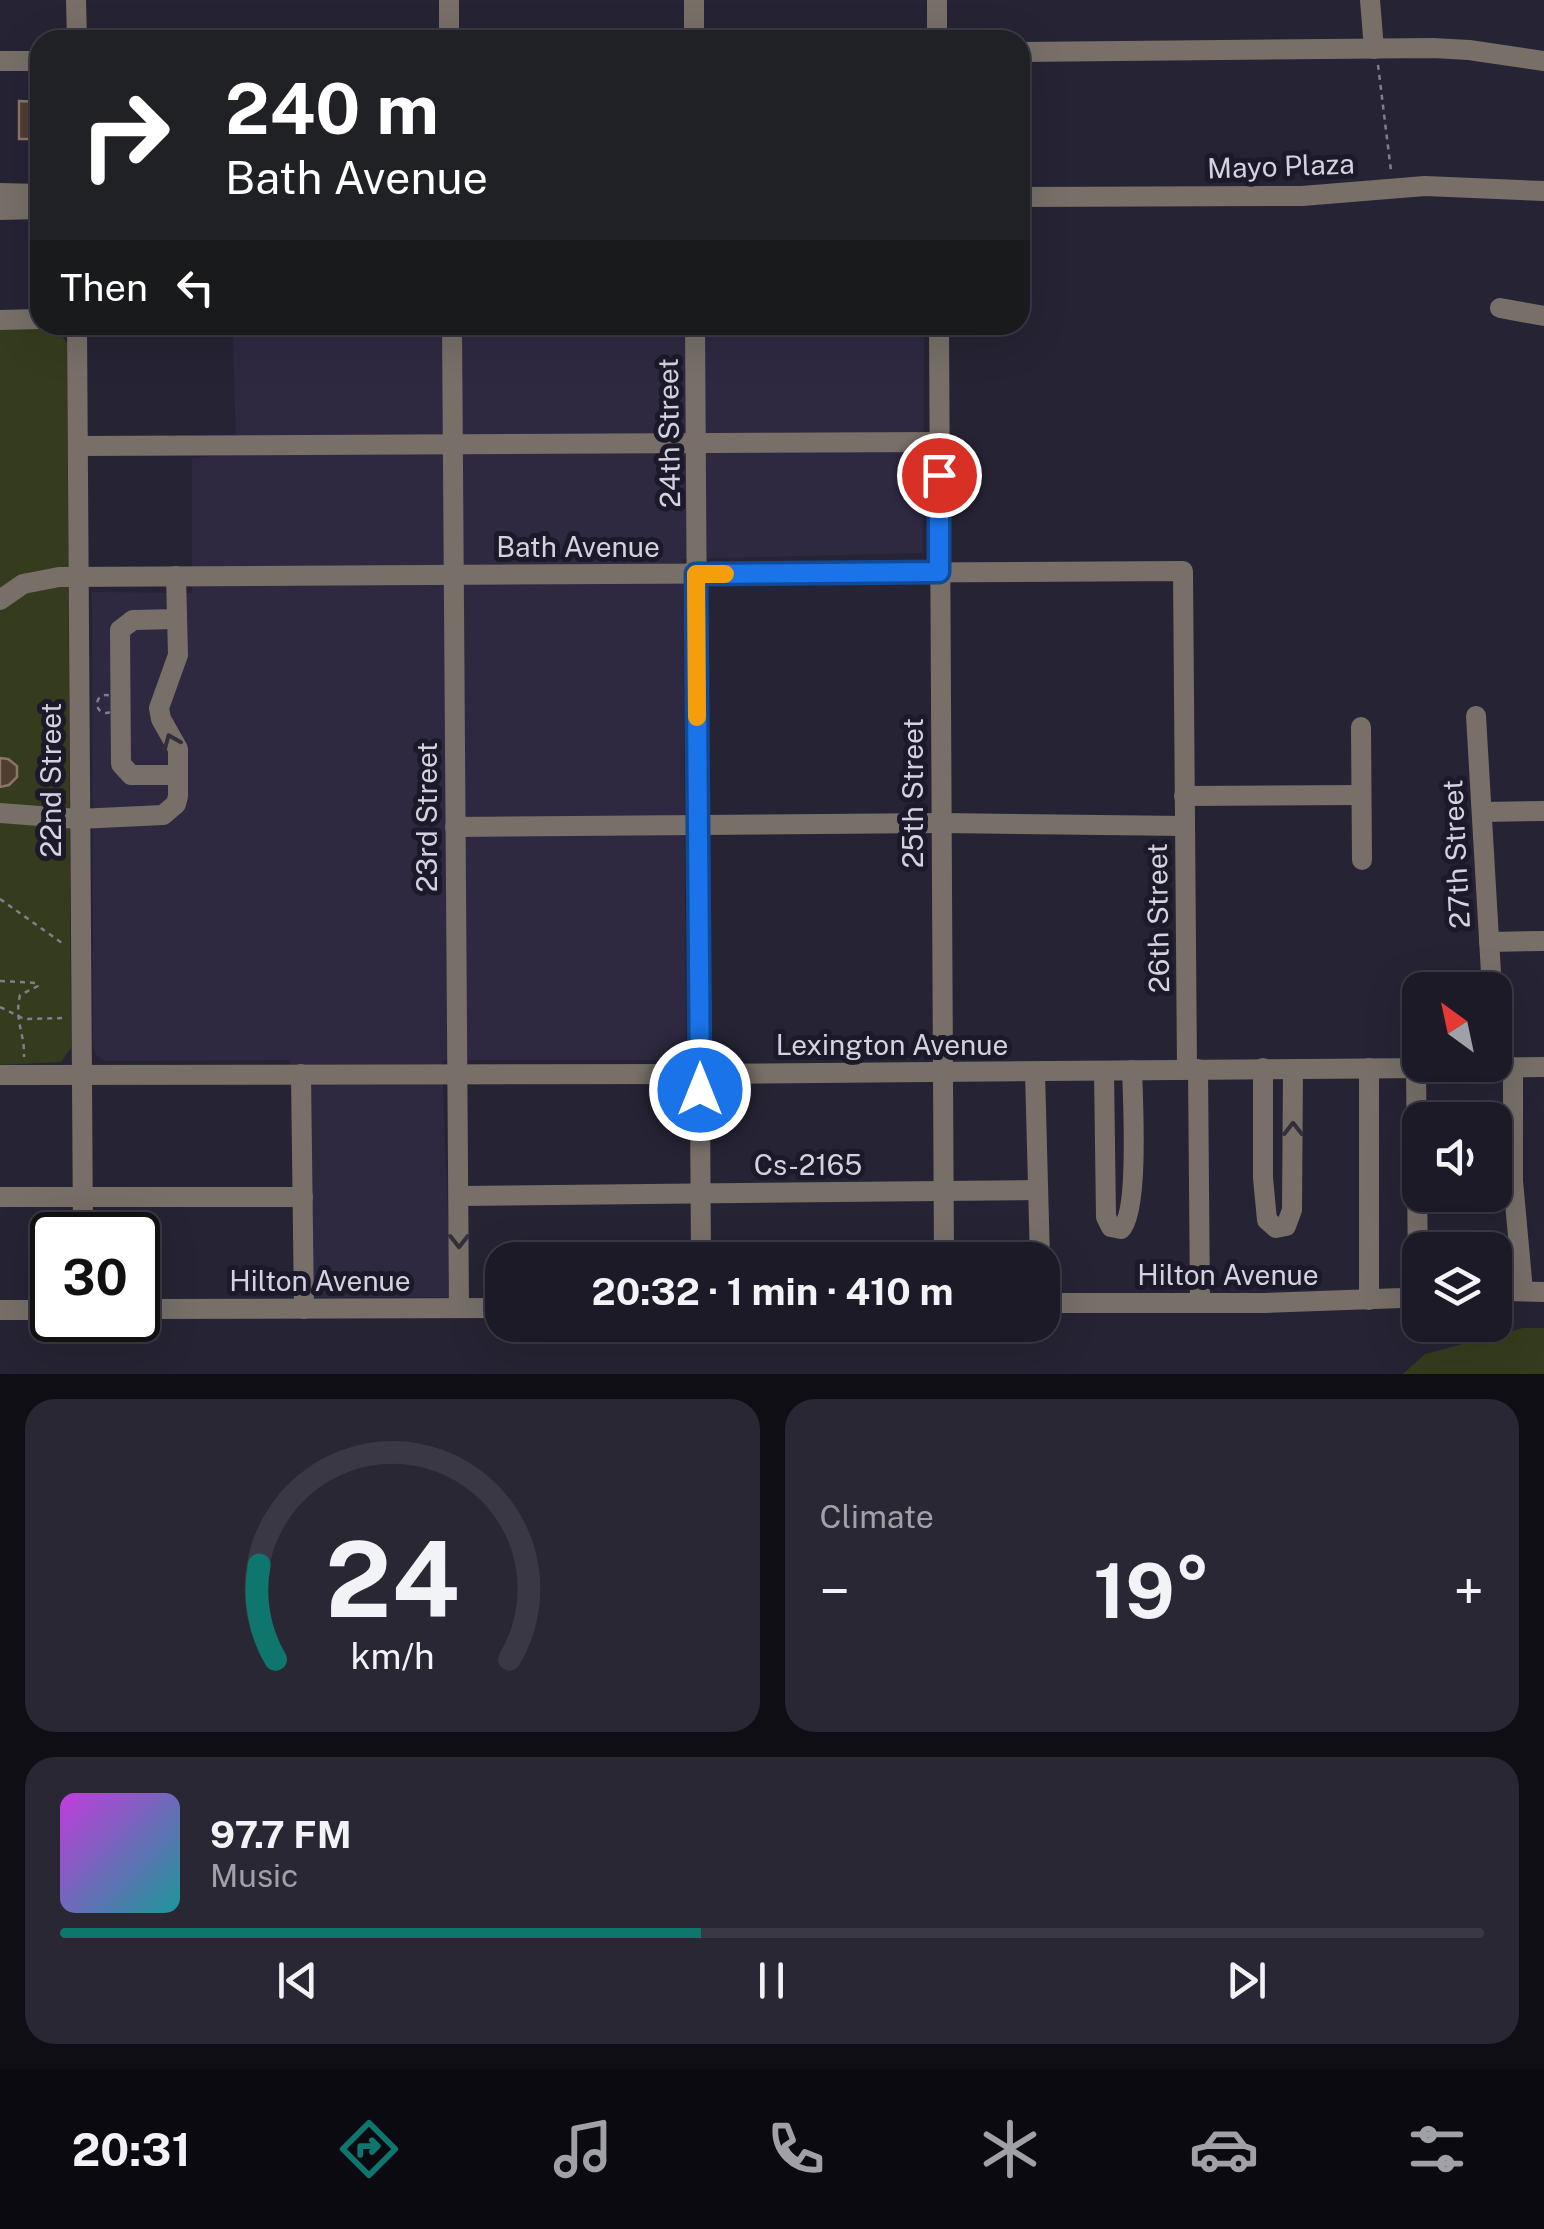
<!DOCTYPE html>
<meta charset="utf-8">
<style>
body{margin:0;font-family:"Public Sans",sans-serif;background:#292733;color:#f1f3f6;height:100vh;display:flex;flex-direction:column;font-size:38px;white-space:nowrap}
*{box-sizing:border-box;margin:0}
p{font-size:32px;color:#a0a1a7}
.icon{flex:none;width:55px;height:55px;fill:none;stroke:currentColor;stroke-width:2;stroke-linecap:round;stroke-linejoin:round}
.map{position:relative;height:1374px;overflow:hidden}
.details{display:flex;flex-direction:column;gap:25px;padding:25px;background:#0f0e15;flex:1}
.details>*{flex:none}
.top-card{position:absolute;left:30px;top:30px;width:1000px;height:305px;border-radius:30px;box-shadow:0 10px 40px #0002,0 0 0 2px #3a3844;background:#202124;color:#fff;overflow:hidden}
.needle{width:65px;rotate:327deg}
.tools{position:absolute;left:1402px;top:972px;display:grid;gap:20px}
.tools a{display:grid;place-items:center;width:110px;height:110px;border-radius:20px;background:#1c1a27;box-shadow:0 10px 40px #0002,0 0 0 2px #3a3844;font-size:50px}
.speed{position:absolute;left:30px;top:1212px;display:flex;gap:20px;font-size:50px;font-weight:700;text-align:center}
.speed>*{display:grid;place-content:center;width:130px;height:130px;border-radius:50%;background:#1c1a27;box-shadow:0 10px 40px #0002,0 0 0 2px #3a3844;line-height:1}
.speed .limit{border:5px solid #111;border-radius:15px;background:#fff;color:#111}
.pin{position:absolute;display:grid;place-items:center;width:85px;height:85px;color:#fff;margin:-42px;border:5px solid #fff;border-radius:50%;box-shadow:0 2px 10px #0007}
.me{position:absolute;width:110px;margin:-55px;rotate:0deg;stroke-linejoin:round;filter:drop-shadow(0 0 8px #0008)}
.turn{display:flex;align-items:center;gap:35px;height:210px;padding:0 30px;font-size:45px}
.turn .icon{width:130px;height:130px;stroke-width:2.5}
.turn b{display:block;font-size:70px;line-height:85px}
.then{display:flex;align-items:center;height:95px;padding:0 30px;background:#0003;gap:20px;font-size:38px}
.big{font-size:75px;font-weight:700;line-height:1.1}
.details .widget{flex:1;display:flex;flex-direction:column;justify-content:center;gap:15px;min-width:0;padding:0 35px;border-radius:30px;background:#292733}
.details .dial{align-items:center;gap:0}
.dial svg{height:260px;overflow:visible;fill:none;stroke:#3a3844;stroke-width:7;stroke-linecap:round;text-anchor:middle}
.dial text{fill:#f1f3f6;stroke:none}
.song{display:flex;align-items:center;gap:30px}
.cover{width:120px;height:120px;border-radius:15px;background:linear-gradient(135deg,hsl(290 70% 55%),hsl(180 70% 35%))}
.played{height:10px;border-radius:5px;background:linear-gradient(90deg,#0f766e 45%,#3a3844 45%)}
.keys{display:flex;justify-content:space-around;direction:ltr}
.heat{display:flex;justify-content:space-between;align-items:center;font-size:55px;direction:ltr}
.details .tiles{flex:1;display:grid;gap:25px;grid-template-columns:1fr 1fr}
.widget:last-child{grid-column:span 2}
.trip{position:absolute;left:485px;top:1242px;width:575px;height:100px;border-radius:30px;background:#1c1a27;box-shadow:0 10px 40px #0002,0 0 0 2px #3a3844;font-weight:700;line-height:100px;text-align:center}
.tab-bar{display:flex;height:160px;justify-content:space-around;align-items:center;background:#0b0a10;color:#a0a1a7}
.tab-bar .icon{width:70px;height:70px}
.tab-bar .active{color:#0f766e}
.tab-bar b{font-size:45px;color:#f1f3f6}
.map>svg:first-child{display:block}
.built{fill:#2e2941}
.green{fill:#353c1d}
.building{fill:#4f3d30;stroke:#8a7667;stroke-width:2.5}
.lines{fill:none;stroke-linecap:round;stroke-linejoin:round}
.path{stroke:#807e8c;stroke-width:2.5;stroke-dasharray:5 5;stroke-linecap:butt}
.minor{stroke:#776f68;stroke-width:20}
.oneway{stroke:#332e3a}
.route-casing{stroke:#114b97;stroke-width:25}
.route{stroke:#1a73e8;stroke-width:18}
.slow{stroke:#f59e0b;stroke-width:18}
.labels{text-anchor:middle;stroke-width:10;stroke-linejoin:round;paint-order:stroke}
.street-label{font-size:28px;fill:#d3d2de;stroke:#1c192a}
</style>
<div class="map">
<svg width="1544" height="1374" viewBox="0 0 1544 1374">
<rect width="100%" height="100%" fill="#262334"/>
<!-- built -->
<polygon class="built" points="924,331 923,553 683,559 686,1060 442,1060 451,1297 296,1297 290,1060 105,1061 95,1054 93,1046 92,592 192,593 192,458 236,454 233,334"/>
<!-- green -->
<g class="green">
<path d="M0,329C22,329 55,321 67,343L71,1048L61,1062L0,1065Z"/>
<polygon points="1523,1328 1544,1328 1544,1374 1403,1374 1425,1354"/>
</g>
<!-- building -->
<g class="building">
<polygon points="19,101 40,102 40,139 19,139"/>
<polygon points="0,758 8,759 17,766 17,777 9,785 0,787"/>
</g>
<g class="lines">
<!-- path -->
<g class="path">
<polyline points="1378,65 1391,171"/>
<circle cx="106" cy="704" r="9"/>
<polyline points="0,899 62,943"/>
<path d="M0,981L37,983L38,986L20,995C14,1021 25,1033 24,1057"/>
<polyline points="0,1007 24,1019 62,1018"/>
</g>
<!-- minor -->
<g class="minor">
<polyline points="76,0 77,40"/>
<polyline points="449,0 449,40"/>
<polyline points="694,0 694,40"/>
<polyline points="937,0 937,40"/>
<polyline points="1370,0 1374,49"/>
<polyline points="1020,52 1433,48 1469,50 1544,61"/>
<polyline points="0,61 40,61"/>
<polyline points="0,193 40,194"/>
<polyline points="1020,197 1302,196 1425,186 1544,191"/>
<polyline points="0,210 40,209"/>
<polyline points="1500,308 1544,316"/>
<polyline points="0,320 40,319"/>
<polyline points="77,325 83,1235"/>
<polyline points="452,325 459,1308"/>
<polyline points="695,325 701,1260"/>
<polyline points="939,325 944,1260"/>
<polyline points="78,446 939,442"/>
<polyline points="0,600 23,584 59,577 1183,571 1187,1069"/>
<polyline points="177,619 133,620 120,630 121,764 131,775 178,775"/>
<polyline points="1476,716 1492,990"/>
<polyline points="1361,727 1362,860"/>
<polyline points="1184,796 1361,795"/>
<polyline points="1482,812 1544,811"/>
<polyline points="0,813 78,819 163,815 176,804 178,796 178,749 161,719 159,708 178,655 176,576"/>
<polyline points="455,827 941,823 1185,826"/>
<polyline points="1489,942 1544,941"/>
<polyline points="1495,1039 1496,1067"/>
<polyline points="1513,1067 1513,1181 1523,1291"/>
<polyline points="1263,1068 1263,1178 1267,1220 1276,1228 1286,1226 1292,1210 1293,1069"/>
<polyline points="1369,1068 1369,1300"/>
<polyline points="1198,1069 1200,1303"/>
<path d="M1104,1071L1106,1217L1111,1227L1121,1229C1139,1213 1133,1099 1132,1070"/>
<polyline points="1035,1072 1040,1260"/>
<polyline points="301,1074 304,1309"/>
<polyline points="0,1075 699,1074 1544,1067"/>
<polyline points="459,1196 1038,1190"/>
<polyline points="0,1197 303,1197"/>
<polyline points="1505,1291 1544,1292"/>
<polyline points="1042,1303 1264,1303 1402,1298 1414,1293 1418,1278 1416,1067"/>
<polyline points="138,1309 502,1308"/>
<polyline points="0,1310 52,1310"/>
</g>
</g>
<!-- one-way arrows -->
<defs><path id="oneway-chevron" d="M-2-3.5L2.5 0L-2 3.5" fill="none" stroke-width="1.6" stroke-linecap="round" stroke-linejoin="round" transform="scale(2.5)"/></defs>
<g class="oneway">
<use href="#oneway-chevron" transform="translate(171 741) rotate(-113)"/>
<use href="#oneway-chevron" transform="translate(1293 1129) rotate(-90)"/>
<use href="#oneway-chevron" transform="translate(459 1241) rotate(90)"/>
</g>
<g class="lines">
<defs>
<polyline id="route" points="700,1090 696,574 939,572 939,475"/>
</defs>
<!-- route casing -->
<use href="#route" class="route-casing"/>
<!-- route -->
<use href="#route" class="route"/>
<!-- slow -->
<polyline class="slow" points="697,717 696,574 725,574"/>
</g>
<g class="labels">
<!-- street labels -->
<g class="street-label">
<text transform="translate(1281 166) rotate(-2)" y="10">Mayo Plaza</text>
<text transform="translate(669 433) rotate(-91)" y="10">24th Street</text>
<text x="578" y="557">Bath Avenue</text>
<text transform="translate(51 780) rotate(-90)" y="10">22nd Street</text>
<text transform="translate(913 793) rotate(-90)" y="10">25th Street</text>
<text transform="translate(427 817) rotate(-90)" y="10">23rd Street</text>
<text transform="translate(1456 854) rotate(-93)" y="10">27th Street</text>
<text transform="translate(1158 918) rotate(-91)" y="10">26th Street</text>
<text x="892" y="1055">Lexington Avenue</text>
<text x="808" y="1175">Cs-2165</text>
<text x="1228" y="1285">Hilton Avenue</text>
<text x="320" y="1291">Hilton Avenue</text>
</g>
</g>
</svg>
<div class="tools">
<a><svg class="needle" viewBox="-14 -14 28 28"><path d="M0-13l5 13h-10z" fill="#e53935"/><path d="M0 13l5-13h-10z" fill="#a0a1a7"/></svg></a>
<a><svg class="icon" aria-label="sound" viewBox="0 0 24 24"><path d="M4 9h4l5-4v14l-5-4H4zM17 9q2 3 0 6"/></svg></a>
<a><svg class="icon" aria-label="layers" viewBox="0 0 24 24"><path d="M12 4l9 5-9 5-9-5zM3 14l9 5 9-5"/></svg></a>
</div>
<div class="speed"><div class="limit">30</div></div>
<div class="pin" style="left:939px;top:475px;background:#d93025"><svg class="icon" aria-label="arrive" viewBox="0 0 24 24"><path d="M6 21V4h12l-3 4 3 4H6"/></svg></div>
<svg class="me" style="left:700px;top:1090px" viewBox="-20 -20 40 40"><circle r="17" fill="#1a73e8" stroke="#fff" stroke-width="3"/><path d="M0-11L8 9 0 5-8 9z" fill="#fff"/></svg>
<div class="trip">20:32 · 1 min · 410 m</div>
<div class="top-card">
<div class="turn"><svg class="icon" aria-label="right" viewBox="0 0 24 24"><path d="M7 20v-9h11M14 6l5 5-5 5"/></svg><div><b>240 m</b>Bath Avenue</div></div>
<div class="then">Then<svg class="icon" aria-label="left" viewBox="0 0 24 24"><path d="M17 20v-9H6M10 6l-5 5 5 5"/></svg></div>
</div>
</div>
<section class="details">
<div class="tiles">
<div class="widget dial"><svg viewBox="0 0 100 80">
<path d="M14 69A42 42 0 1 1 86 69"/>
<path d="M14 69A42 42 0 0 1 9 40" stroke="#0f766e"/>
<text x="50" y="56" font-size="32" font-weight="700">24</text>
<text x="50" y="72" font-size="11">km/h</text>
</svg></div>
<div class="widget"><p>Climate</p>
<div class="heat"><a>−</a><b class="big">19°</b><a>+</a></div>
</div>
<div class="widget">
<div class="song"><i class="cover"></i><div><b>97.7 FM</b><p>Music</p></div></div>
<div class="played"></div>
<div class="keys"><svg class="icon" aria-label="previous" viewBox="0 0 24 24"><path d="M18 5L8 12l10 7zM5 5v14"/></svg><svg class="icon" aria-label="pause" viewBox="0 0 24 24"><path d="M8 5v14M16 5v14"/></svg><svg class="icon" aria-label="next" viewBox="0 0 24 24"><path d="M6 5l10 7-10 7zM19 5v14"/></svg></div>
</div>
</div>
</section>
<nav class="tab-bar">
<b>20:31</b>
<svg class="icon active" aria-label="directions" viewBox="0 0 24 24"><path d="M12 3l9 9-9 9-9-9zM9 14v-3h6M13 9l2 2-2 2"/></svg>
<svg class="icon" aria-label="music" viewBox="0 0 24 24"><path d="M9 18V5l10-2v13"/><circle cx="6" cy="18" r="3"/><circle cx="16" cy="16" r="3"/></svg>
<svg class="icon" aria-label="phone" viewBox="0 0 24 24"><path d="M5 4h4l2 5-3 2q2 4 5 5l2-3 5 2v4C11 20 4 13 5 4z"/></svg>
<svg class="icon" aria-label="climate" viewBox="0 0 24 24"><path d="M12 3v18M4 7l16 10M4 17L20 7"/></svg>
<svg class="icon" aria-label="car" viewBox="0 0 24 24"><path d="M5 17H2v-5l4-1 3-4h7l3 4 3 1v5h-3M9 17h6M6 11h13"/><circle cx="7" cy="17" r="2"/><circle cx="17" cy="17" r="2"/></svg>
<svg class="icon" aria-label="filters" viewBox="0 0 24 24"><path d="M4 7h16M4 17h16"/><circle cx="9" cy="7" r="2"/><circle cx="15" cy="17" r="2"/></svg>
</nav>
